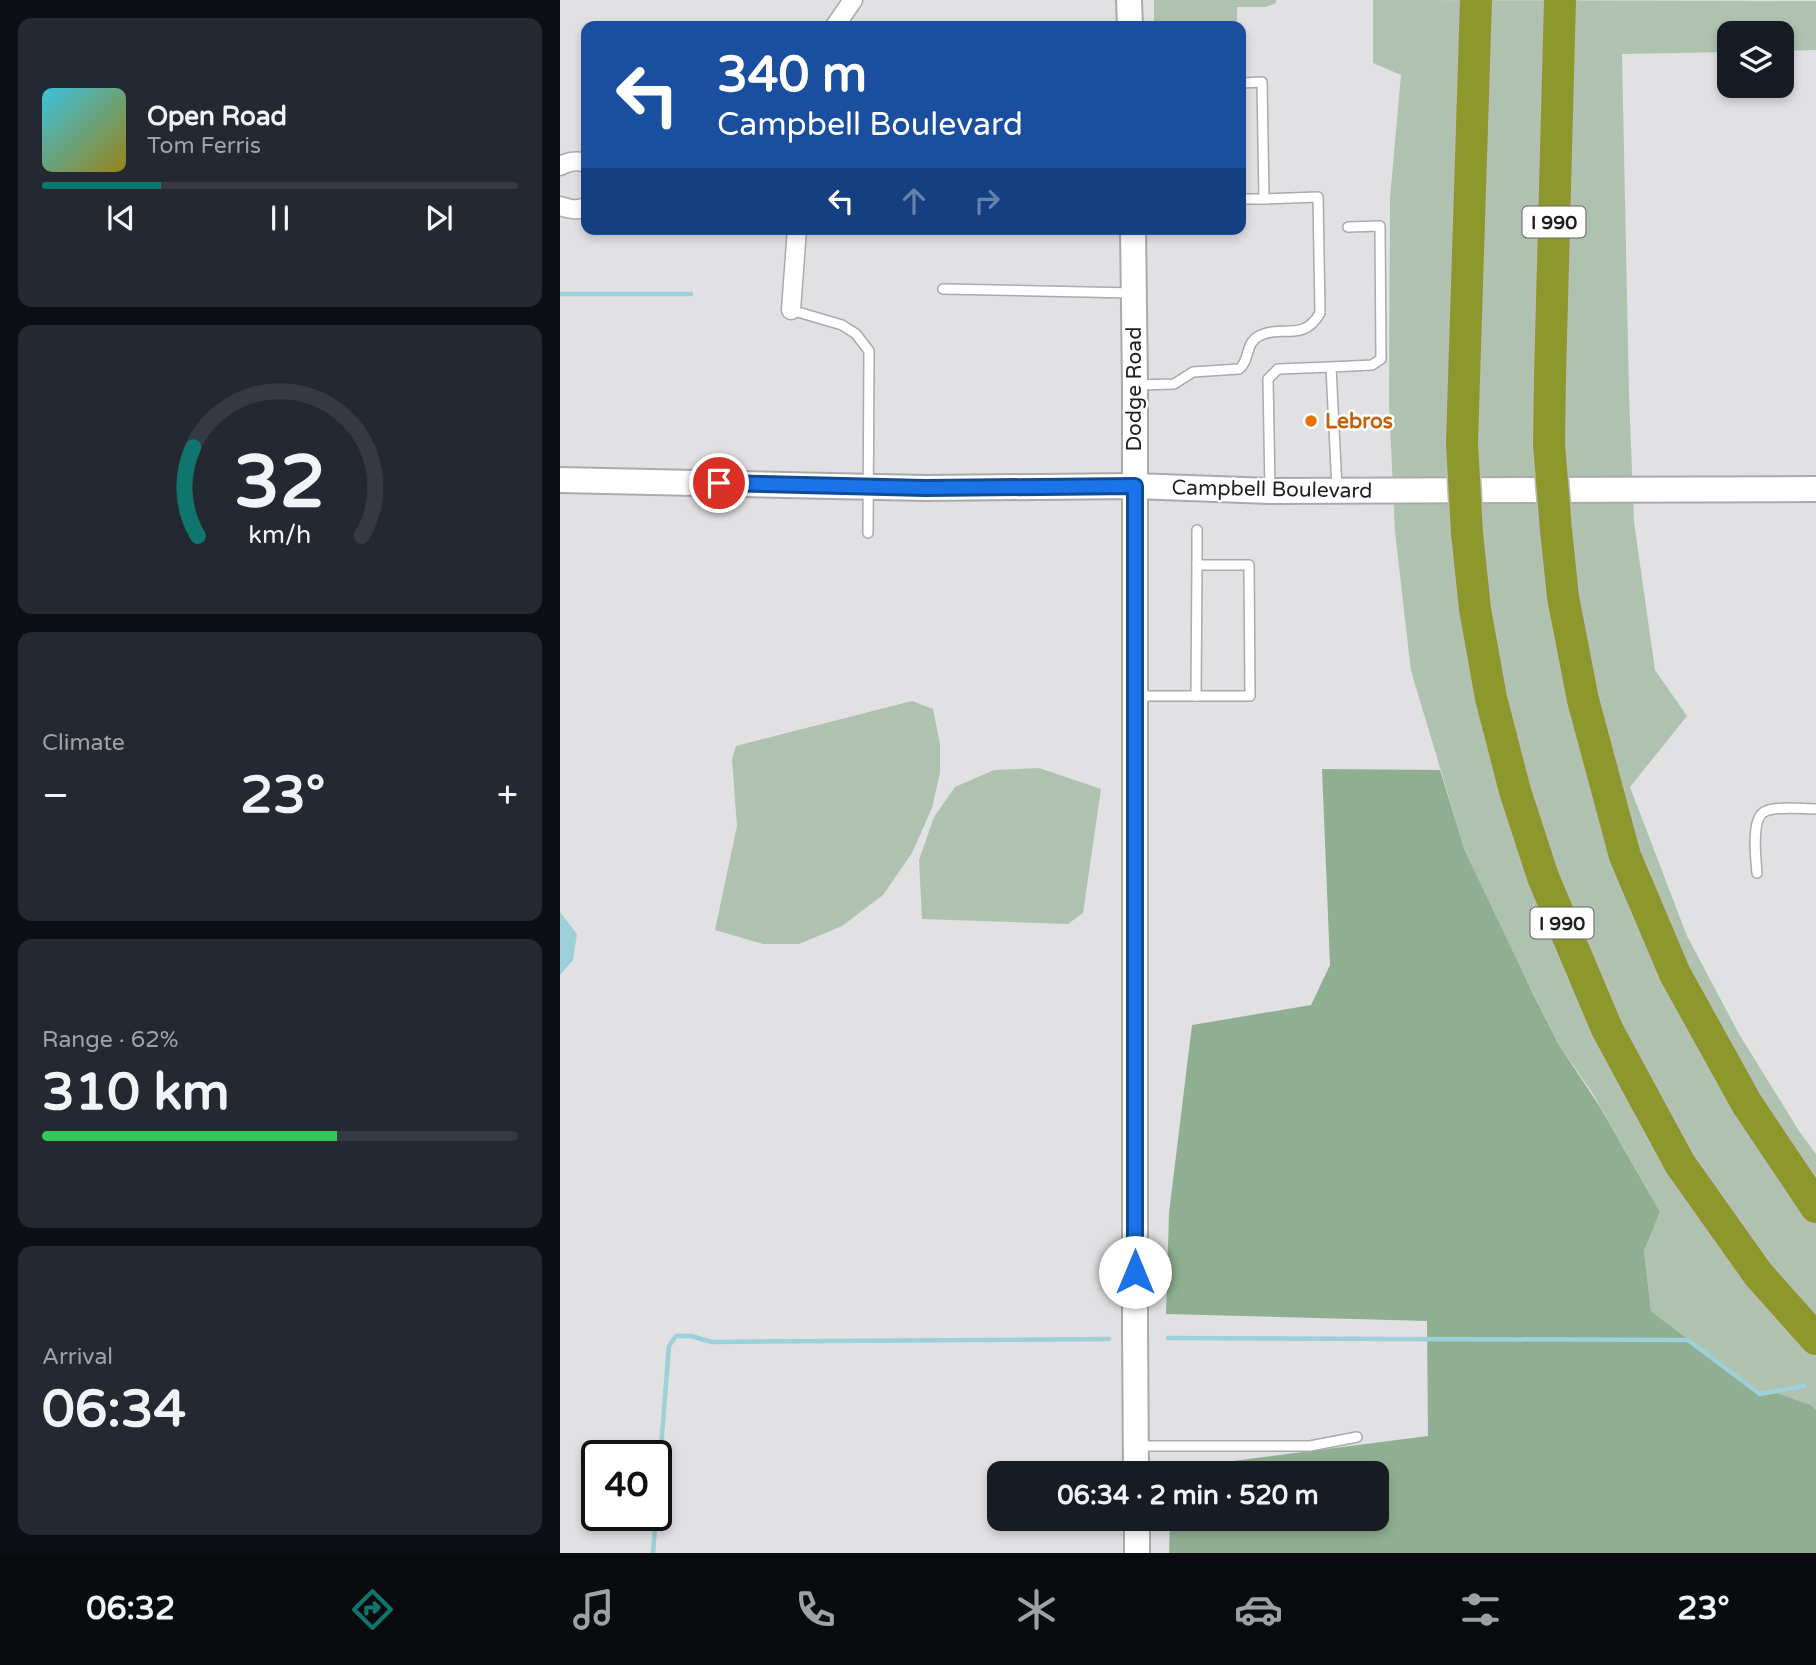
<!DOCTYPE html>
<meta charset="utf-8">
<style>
body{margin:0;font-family:"Varela Round",sans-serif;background:#242831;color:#f1f3f6;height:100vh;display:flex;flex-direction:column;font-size:26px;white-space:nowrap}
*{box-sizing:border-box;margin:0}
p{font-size:23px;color:#9ea1a6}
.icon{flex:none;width:38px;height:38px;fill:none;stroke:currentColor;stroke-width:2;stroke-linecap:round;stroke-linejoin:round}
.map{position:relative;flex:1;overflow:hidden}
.drawer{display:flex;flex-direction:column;gap:18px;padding:18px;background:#0d0f14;width:560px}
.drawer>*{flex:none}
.banner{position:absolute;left:21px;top:21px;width:665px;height:214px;border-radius:14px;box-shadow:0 4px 10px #0003;background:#1a4fa0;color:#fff;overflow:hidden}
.buttons{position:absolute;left:1157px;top:21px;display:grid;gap:14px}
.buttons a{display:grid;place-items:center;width:77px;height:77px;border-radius:14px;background:#171b24;box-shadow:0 4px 10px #0003;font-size:35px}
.speed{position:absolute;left:21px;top:1440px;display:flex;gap:14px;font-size:35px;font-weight:700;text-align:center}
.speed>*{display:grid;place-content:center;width:91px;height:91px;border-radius:50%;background:#171b24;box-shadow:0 4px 10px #0003;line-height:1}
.speed .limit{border:4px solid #111;border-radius:10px;background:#fff;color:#111}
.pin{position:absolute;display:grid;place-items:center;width:60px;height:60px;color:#fff;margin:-30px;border:4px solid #fff;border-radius:50%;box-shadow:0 2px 7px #0007}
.me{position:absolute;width:77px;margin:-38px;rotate:0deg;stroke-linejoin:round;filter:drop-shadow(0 0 5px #0008)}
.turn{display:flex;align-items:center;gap:24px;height:147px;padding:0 21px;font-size:32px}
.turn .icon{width:91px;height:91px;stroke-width:2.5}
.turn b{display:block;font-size:49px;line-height:60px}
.lanes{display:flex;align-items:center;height:66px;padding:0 21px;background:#0003;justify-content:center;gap:35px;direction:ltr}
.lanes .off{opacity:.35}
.big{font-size:52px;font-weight:700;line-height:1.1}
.drawer .card{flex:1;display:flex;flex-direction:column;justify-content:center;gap:10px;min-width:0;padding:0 24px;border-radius:14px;background:#242831}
.drawer .dial{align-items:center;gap:0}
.dial svg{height:182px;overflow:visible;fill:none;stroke:#363941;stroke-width:7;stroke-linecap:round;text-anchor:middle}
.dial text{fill:#f1f3f6;stroke:none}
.song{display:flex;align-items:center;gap:21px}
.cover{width:84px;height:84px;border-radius:10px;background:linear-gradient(135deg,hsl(190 70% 55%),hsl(50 70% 35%))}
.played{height:7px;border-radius:4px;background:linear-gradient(90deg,#0f766e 25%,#363941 25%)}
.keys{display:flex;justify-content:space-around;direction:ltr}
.heat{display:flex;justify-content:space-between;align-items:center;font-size:38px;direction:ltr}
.charge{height:10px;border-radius:5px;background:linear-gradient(90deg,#34c759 62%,#363941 0)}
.trip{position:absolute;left:427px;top:1461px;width:402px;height:70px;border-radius:14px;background:#171b24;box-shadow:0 4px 10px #0003;font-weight:700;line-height:70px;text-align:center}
.tab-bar{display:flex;height:112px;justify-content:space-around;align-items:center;background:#090b0e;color:#9ea1a6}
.tab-bar .icon{width:49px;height:49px}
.tab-bar .current{color:#0f766e}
.tab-bar b{font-size:32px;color:#f1f3f6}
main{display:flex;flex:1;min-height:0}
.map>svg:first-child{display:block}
.green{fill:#afc2b0}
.forest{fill:#90af92}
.water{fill:#9dd0d9}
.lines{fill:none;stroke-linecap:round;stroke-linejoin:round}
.stream{stroke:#9dd0d9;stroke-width:4.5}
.lane-casing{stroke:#aaaaac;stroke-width:12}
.street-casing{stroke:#aaaaac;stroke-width:21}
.secondary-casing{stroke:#aaaaac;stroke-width:28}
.highway-casing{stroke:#bcbcbc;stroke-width:35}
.lane{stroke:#fff;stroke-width:9}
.street{stroke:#fff;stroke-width:18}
.secondary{stroke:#fff;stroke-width:24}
.highway{stroke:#8c982c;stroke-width:32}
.highway-bridge-casing{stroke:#bcbcbc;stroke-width:35;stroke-linecap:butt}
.highway-bridge{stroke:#8c982c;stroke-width:32}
.route-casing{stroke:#114b97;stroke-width:18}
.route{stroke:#1a73e8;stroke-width:12}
.food-dot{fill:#e8710a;stroke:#fff;stroke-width:2.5}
.labels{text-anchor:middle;stroke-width:5;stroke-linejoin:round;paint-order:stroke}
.shield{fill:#fff;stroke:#626263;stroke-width:2}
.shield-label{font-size:19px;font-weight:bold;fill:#1f1f20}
.street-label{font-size:21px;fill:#1f1f20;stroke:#fff}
.food-label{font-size:21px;font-weight:bold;fill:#c56008;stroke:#fff;text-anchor:start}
</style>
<main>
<section class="drawer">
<div class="card">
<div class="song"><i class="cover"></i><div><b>Open Road</b><p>Tom Ferris</p></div></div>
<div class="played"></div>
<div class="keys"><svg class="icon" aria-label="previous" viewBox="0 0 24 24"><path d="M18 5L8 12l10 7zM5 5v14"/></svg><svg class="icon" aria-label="pause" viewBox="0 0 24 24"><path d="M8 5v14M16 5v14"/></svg><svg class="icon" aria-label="next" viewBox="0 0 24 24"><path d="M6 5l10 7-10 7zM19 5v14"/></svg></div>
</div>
<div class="card dial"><svg viewBox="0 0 100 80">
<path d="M14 69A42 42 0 1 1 86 69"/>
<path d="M14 69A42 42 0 0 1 12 30" stroke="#0f766e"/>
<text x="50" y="56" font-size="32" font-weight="700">32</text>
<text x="50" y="72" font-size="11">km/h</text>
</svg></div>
<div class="card"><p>Climate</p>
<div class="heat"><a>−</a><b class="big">23°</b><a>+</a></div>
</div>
<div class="card"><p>Range · 62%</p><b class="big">310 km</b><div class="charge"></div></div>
<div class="card"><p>Arrival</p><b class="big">06:34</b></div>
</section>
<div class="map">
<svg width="1256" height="1553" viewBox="0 0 1256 1553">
<rect width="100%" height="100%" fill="#e1e1e3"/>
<!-- green -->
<g class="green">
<polygon points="594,0 716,0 716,3 706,7 677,7 677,26 594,26"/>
<polygon points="813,0 1256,1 1256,50 1222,51 1222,33 1169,33 1169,52 1062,54 1069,394 1074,522 1095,670 1127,716 1070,787 1127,936 1179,1034 1239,1131 1256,1154 1256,1410 1251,1405 1214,1392 1200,1394 1091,1311 1084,1251 1100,1212 1033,1094 999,1045 956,960 905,851 851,671 835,532 829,403 830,198 841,75 813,63"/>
<polygon points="352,701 373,709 380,744 380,773 372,808 352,853 323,895 282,926 239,944 203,944 155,930 177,826 172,759 176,746"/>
<polygon points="479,768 541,789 523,913 508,924 362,919 359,860 374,817 395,787 434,770"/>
</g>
<!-- forest -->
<polygon class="forest" points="762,769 880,770 905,851 973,994 999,1045 1040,1107 1100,1212 1084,1251 1091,1311 1200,1394 1214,1392 1251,1405 1256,1410 1256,1553 609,1553 610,1519 817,1519 817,1474 611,1474 611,1469 868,1436 867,1321 606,1314 609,1213 632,1025 751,1005 770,965"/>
<!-- water -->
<polygon class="water" points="0,912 17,934 13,960 0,975"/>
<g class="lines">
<!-- stream -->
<g class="stream">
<polyline points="0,294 131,294"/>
<polyline points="608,1338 1128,1340 1200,1394 1244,1386"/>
<polyline points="96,1511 109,1346 116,1336 131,1336 152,1342 549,1339"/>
<polyline points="93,1553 96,1516"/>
</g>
<defs>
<g id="lane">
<polyline points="681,83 702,82 704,199 681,199"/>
<polyline points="383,289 572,293"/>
<polyline points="231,310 282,325 296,334 309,351 308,533"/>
<polyline points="771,367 812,365 821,359 820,226 788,227"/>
<path d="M576,385L614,384L633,372L679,369C690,361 685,343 699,336C721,324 743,343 760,313L758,197L704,199"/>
<polyline points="710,490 708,379 718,369 771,367 777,489"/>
<polyline points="576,696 690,696 689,565 637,565 637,530"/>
<polyline points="636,696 637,565"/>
<path d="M1197,873C1196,859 1190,817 1206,811C1218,806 1243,809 1256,809"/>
<polyline points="578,1446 750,1446 797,1437"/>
</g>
<g id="street">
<polyline points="275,26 293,0"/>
<path d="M0,166C9,161 16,160 26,163"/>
<path d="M0,206C9,209 17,211 26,207"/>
<polyline points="231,310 237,229"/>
</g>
<g id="secondary">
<polyline points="569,0 570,26"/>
<polyline points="573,229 575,385 575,1327 576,1474"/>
<polyline points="0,480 365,488 574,486 710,491 1256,489"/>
<polyline points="577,1519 577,1553"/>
</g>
<g id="highway">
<polyline points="902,443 916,0"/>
<polyline points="989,444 990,377 1000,0"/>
<polyline points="996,530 1003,597 1023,700 1065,856 1115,974 1187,1104 1256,1207"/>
<polyline points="907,533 915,609 931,698 955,791 983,877 1047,1029 1120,1164 1198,1274 1256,1339"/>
</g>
</defs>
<!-- lane casing -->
<use href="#lane" class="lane-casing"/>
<!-- street casing -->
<use href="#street" class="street-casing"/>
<!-- secondary casing -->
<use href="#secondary" class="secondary-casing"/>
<!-- highway casing -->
<use href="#highway" class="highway-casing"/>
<!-- lane -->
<use href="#lane" class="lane"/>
<!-- street -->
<use href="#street" class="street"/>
<!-- secondary -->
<use href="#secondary" class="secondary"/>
<!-- highway -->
<use href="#highway" class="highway"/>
<defs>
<g id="highway-bridge">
<polyline points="902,443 907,533"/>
<polyline points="989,444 996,530"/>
</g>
</defs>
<!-- highway-bridge casing -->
<use href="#highway-bridge" class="highway-bridge-casing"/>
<!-- highway-bridge -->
<use href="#highway-bridge" class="highway-bridge"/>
</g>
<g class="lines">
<defs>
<polyline id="route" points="159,483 365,488 575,486 575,1272"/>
</defs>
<!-- route casing -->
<use href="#route" class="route-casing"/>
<!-- route -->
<use href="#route" class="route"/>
</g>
<!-- markers -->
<circle class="food-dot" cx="751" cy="421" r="7"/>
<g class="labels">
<!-- shield labels -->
<g class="shield">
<rect x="962.5" y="206.5" width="63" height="31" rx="5"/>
<rect x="970.5" y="907.5" width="63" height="31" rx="5"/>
</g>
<g class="shield-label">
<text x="994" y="229">I 990</text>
<text x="1002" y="930">I 990</text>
</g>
<!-- street labels -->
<g class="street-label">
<text transform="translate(574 389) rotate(-90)" y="7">Dodge Road</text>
<text transform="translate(712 489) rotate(1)" y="7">Campbell Boulevard</text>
</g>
<!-- food labels -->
<g class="food-label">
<text x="765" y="428">Lebros</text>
</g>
</g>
</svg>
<div class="buttons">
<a><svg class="icon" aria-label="layers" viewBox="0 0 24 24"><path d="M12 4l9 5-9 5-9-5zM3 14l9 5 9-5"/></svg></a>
</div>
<div class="speed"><div class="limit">40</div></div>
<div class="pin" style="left:159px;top:483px;background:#d93025"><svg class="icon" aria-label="arrive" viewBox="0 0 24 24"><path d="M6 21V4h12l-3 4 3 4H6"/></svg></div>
<svg class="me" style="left:575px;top:1272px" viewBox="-20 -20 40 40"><circle r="19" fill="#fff"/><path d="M0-13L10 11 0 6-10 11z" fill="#1a73e8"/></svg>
<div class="trip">06:34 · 2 min · 520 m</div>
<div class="banner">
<div class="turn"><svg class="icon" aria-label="left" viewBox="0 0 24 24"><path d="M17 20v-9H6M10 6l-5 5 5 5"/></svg><div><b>340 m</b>Campbell Boulevard</div></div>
<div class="lanes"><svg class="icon" aria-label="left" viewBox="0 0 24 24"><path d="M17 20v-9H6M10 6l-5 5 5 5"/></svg><svg class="icon off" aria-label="ahead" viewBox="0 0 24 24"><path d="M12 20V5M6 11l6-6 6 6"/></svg><svg class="icon off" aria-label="right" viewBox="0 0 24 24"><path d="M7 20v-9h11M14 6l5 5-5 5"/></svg></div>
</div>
</div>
</main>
<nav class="tab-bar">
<b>06:32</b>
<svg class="icon current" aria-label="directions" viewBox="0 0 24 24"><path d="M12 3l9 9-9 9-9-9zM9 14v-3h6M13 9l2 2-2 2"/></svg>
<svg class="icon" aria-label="music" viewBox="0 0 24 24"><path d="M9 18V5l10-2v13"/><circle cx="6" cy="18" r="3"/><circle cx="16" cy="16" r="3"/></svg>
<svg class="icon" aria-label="phone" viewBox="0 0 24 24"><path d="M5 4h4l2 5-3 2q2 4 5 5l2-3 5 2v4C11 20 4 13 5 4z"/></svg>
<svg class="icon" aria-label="climate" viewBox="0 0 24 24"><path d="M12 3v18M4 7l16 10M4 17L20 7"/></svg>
<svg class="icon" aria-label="car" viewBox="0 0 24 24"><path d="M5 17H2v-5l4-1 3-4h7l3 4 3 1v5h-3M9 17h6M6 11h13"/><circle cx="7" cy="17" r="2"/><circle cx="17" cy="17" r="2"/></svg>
<svg class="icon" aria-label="filters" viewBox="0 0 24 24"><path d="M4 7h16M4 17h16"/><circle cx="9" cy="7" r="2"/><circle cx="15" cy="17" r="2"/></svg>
<b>23°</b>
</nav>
